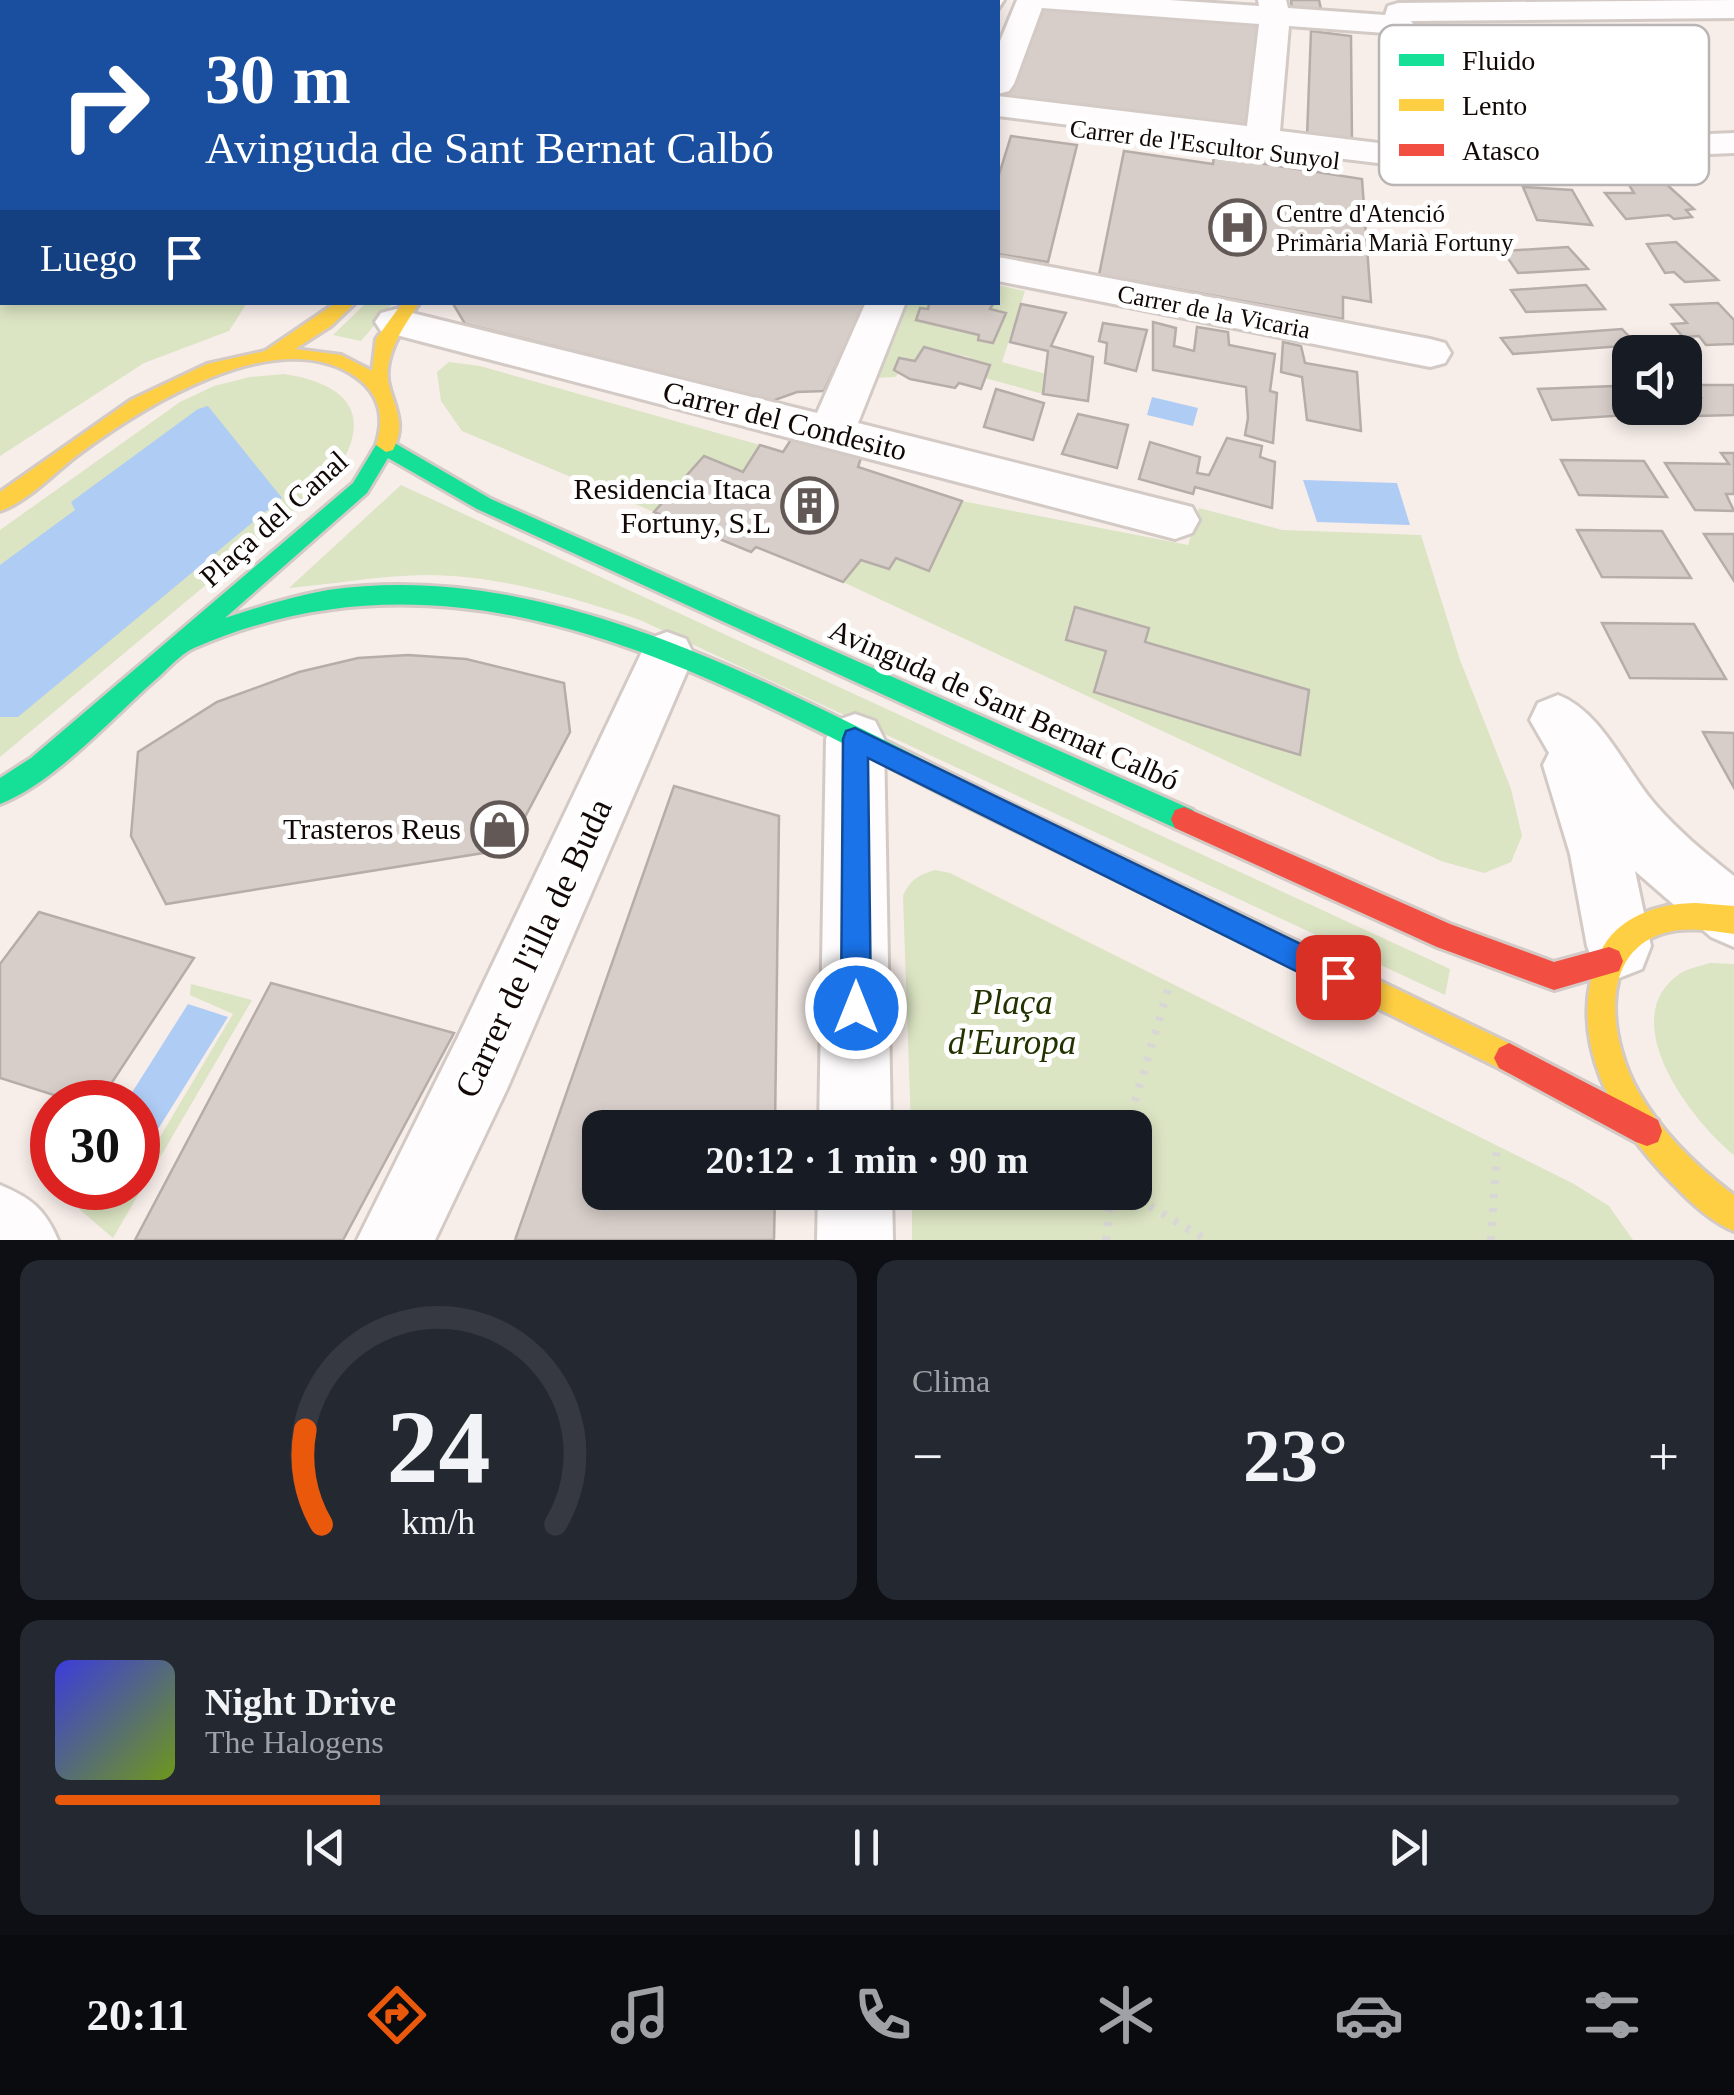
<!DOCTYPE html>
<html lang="es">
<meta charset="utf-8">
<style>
body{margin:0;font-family:Georgia,serif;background:#242831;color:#f1f3f6;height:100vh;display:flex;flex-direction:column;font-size:38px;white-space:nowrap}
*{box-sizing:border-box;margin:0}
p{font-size:32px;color:#9ea1a6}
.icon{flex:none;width:55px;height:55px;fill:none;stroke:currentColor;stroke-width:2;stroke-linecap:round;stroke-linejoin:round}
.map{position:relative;height:1240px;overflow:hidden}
.details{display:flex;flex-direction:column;gap:20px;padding:20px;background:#0d0f14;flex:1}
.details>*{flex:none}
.banner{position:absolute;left:0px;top:0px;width:1000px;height:305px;box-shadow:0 5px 15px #0003;background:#1a4fa0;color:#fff;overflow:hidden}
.fabs{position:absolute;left:1612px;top:335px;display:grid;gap:20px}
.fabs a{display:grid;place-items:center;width:90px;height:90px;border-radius:20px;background:#171b24;box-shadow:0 5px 15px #0003;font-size:50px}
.speed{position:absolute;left:30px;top:1080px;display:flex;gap:20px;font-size:50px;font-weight:700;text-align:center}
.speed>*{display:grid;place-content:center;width:130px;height:130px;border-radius:50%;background:#171b24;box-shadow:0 5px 15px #0003;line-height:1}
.speed .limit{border:15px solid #d22;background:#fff;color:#111}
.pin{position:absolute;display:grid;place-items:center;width:85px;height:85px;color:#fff;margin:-42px;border-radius:20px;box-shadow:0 5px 15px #0006}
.me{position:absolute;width:110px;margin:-55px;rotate:0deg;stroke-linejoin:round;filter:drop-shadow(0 0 8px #0008)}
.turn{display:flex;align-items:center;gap:35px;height:210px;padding:0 40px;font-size:45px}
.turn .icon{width:130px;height:130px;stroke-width:2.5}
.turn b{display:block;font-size:70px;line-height:85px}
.then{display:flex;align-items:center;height:95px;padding:0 40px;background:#0003;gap:20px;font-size:38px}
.big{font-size:75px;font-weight:700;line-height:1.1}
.details .widget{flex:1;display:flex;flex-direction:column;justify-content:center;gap:15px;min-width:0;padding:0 35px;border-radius:20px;background:#242831}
.details .dial{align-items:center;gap:0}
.dial svg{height:260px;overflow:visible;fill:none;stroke:#363941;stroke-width:7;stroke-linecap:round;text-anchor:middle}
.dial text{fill:#f1f3f6;stroke:none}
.song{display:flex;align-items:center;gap:30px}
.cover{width:120px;height:120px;border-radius:15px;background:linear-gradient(135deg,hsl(240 70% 55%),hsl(80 70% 35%))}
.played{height:10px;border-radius:5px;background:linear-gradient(90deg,#ea580c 20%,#363941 20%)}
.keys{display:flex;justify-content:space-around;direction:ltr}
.heat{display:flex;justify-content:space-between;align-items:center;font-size:55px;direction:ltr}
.details .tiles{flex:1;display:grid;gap:20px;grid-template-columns:1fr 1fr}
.widget:last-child{grid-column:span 2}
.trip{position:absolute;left:582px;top:1110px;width:570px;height:100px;border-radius:20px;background:#171b24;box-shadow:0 5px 15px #0003;font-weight:700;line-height:100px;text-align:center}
.tab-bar{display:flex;height:160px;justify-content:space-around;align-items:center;background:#090b0e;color:#9ea1a6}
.tab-bar .icon{width:70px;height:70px}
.tab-bar .selected{color:#ea580c}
.tab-bar b{font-size:45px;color:#f1f3f6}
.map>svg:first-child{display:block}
.green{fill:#dbe4c3}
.water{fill:#afccf4}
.building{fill:#d7cec9;stroke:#b6ada9;stroke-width:2.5}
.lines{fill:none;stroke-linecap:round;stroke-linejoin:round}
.street-casing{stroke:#d3cac6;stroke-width:6}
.fast-casing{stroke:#d3cac6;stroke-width:6}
.slow-casing{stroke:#d3cac6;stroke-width:6}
.jam-casing{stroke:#d3cac6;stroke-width:6}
.path{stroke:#d9d6d6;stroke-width:8;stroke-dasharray:4 10;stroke-linecap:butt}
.street{fill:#fefcfc;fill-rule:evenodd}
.fast{fill:#16e098;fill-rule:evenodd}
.slow{fill:#ffcf43;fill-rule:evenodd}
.jam{fill:#f24e42;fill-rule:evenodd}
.route{fill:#1a73e8;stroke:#114b97;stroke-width:2.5}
.labels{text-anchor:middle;stroke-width:10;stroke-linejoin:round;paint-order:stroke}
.far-street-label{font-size:25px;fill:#120906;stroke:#fff}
.far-poi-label{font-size:25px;fill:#120906;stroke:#fff;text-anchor:start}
.street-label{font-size:30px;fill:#120906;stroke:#fff}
.poi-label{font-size:30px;fill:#120906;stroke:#fff;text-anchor:end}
.near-street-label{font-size:35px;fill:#120906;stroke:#fff}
.near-park-label{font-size:35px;font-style:italic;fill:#223200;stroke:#fff}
.key{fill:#fff;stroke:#b8b5b4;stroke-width:2.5}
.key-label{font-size:28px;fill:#120906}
</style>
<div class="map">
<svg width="1734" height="1240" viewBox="0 0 1734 1240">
<rect width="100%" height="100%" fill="#f7eeea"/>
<!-- green -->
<g class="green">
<polygon points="0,0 547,0 2,2 2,302 247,303 229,331 144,363 0,456"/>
<polygon points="998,285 1025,291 1002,362 1046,374 1043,394 985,378 969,357 924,347 915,361 899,358 895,370 900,372 895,377 875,378 902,303 998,302"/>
<polygon points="366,303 393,303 361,341 333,335"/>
<polygon points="449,362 480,366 760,445 743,472 704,456 654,512 462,431 441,401 437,372"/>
<path d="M284,374C356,385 374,421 330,481L0,757V530L180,402L214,386L250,377Z"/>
<path d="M401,485L1450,969L1445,995L640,620C571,597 502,576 428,575C383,575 335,584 289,588Z"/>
<polygon points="962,501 1188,545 1199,508 1282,530 1421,535 1460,660 1511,789 1522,836 1511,862 1484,873 1441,861 843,582 861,560 889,569 896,558 929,571"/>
<path d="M935,870L950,873L1574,1184L1609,1206L1633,1240H912V1193L1135,1192V1128L911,1127L903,896C910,880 918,875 935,870Z"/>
<path d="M1710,963L1734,964V1155C1692,1121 1612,1018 1681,973C1689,968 1701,966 1710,963Z"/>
<polygon points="191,984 252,1000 113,1238 57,1190 138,1188 138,1144 153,1149 233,1014 190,995"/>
</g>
<!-- water -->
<g class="water">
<polygon points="1152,397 1198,408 1193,426 1147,415"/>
<polygon points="208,406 282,498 18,717 0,717 0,565 75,510 71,502 198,409"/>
<polygon points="1303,480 1397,483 1410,525 1317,522"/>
<polygon points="188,1004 228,1017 150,1142 138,1138 138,1102 126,1102"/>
</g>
<!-- building -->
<g class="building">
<polygon points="682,0 883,0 931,2 681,2"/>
<polygon points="1291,0 1319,0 1321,9 1292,9"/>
<polygon points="1038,3 1265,17 1251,132 1000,101"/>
<polygon points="1311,31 1351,36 1352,144 1307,137"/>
<polygon points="1011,136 1077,145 1048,262 998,254 998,178"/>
<polygon points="1124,151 1213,164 1214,156 1362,179 1371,302 1343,297 1343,319 1099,275"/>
<polygon points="1665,183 1694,209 1686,210 1692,217 1674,219 1669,215 1626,219 1605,193 1634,193 1629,185"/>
<polygon points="1523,187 1572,190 1592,225 1537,220"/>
<polygon points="1676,242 1718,280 1685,282 1674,272 1665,273 1647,244"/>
<polygon points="1568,247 1588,269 1518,273 1503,251"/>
<polygon points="1586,285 1605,309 1526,312 1511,290"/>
<polygon points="452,302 866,302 824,391 797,392 772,401 465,324"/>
<polygon points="937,302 982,302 993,304 990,309 1006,313 993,343 978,340 979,335 916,320 920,308 928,309 929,304"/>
<polygon points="1718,303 1734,320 1734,344 1706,345 1699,336 1683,337 1672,324 1687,323 1671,305"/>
<polygon points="1021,304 1066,313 1051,346 1093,357 1088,401 1043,394 1048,351 1010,342"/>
<polygon points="1153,322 1176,328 1174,346 1194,351 1197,327 1228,332 1229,345 1275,354 1270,391 1277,393 1273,443 1245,435 1248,418 1246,387 1153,370"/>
<polygon points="1103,323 1147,330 1136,371 1105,363 1107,343 1099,341"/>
<polygon points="1622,329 1637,345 1513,354 1501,338"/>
<polygon points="1283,342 1301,346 1305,363 1357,372 1361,431 1307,420 1302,377 1281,372"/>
<polygon points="924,347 990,365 981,389 959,383 955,388 910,379 894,370 899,358 915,361"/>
<polygon points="1693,385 1734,385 1734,415 1696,416 1685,400 1685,396 1701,397"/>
<polygon points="1614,386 1629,415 1552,420 1538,389"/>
<polygon points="996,389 1044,403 1033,440 984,427"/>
<polygon points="1078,414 1128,425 1117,468 1062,454"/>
<polygon points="794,435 862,455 858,467 962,501 929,571 896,558 889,569 861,560 843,582 756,547 751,552 654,512 704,456 743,472 760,445 783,452"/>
<polygon points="1227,438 1262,446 1260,457 1275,462 1272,508 1195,487 1193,494 1139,479 1150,442 1200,457 1197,473 1209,475"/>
<polygon points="1721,453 1734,453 1734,494 1726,494 1734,511 1695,510 1665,463 1729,464"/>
<polygon points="1561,460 1644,461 1667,497 1579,495"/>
<polygon points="1577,530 1662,531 1691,578 1602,577"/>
<polygon points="1704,534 1734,534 1734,581"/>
<polygon points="1075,607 1149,628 1145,642 1309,690 1300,755 1094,692 1106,651 1066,640"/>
<polygon points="1602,623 1694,624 1726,679 1630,678"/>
<polygon points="408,655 466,659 564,683 570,732 508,849 166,904 131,836 138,752 217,702 299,672 358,658"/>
<polygon points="1703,732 1734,733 1734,788"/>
<polygon points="674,786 779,816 775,1128 600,1128 600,1192 775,1192 774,1240 515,1240"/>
<polygon points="39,912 194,958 99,1102 76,1102 0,1078 0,964"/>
<polygon points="271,983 454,1033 343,1240 135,1240"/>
</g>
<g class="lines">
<defs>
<g id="street">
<polygon points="976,0 1004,0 998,9 998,2"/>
<polygon points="1017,0 1169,0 1259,6 1258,0 1286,0 1288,8 1385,15 1388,6 1398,3 1734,0 1734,18 1411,21 1414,25 1410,31 1399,34 1289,26 1280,131 1411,147 1734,133 1734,153 1411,167 1278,151 1273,158 1261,161 1249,158 1244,147 998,116 998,96 1247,126 1259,24 1042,8 1014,84 1009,91 998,94 998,46"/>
<polygon points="998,257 1430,339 1445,343 1451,353 1445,363 1430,367 998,281"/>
<polygon points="866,302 906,302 858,423 1192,507 1199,520 1192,533 1175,539 381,331 375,322 381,313 396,309 817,413"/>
<polygon points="667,632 686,639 694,655 507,1089 435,1240 357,1240 457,1039 648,639"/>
<path d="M1558,695C1601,711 1625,769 1654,803C1678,831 1705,853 1734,876V947L1711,937L1635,871L1651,946L1642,969L1619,978L1596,969L1587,946L1570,854L1543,765L1549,753L1530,720L1538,703Z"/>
<polygon points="855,714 875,721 884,739 891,1128 819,1128 826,739 835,721"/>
<path d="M0,1185C31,1198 45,1209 58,1240H0Z"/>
<polygon points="818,1192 892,1192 893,1240 817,1240"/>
</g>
<path id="fast" d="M386,438L491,499L1193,810L1197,819L1193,828L1184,831L1175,828L477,509L388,458L367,493L225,618C259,607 293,596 328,590C557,557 785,693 984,790L988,798L984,806L975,810L966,806C722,684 472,527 194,648C180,654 166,671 154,681C110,720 54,783 0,804V778L31,758L353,483L379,440Z"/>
<g id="slow">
<path d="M337,302H356L331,326L295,349L341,355L372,371L376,339L403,302H420C404,326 380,359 390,389C397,412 405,426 393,450L386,452L376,445C385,418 380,394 356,377C276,321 139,409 75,457C53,474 27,502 0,511V492L131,400L207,364L265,351Z"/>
<polygon points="975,786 1519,1048 1524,1058 1519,1068 1509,1073 1499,1068 966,806 962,798 966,790"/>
<path d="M1696,903L1734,906V934C1712,931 1686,926 1664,933C1595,954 1611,1045 1639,1093C1662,1133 1697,1167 1734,1195V1231C1711,1222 1691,1203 1674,1185C1614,1126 1563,1036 1600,953C1616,917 1659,903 1696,903Z"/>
</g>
<g id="jam">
<polygon points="1184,807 1450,924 1554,962 1609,947 1619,951 1623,961 1619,971 1554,990 1437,947 1175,828 1171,819 1175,810"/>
<polygon points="1509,1043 1658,1120 1662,1131 1658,1142 1647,1146 1636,1142 1499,1068 1494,1058 1499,1048"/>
</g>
</defs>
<!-- street casing -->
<use href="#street" class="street-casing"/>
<!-- fast casing -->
<use href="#fast" class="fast-casing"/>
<!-- slow casing -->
<use href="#slow" class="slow-casing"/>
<!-- jam casing -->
<use href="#jam" class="jam-casing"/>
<!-- path -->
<g class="path">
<polyline points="1127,1128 1170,983"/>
<polyline points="1126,1192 1207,1240"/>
<polyline points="1106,1240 1111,1192"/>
<polyline points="1491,1240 1497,1146"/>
</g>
<!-- street -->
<use href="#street" class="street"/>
<!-- fast -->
<use href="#fast" class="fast"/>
<!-- slow -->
<use href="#slow" class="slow"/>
<!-- jam -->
<use href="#jam" class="jam"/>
</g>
<!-- route -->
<polygon class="route" points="855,728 1348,967 1352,977 1348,987 1338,992 1328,987 868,758 871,1008 866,1019 856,1023 846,1019 841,1008 843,739 846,731"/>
<!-- icons -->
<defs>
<symbol id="hospital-ring" viewBox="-11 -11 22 22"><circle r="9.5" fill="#fff" stroke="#625956" stroke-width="1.5"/><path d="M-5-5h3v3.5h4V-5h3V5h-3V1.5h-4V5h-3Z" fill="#625956"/></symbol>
<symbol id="building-ring" viewBox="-11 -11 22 22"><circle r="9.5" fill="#fff" stroke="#625956" stroke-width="1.5"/><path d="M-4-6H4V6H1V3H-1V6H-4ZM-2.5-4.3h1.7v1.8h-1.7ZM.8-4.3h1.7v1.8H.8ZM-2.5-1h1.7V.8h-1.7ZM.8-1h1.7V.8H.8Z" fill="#625956"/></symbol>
<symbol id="shop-ring" viewBox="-11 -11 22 22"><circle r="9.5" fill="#fff" stroke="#625956" stroke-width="1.5"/><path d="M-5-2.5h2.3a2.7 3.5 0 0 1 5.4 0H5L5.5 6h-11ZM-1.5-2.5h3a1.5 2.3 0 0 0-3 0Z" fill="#625956"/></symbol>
</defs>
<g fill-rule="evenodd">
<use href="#hospital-ring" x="1206" y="196" width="63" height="63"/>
<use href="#building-ring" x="778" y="474" width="63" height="63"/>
<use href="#shop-ring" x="468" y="798" width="63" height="63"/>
</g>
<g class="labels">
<!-- far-street labels -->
<g class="far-street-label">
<text transform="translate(1205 144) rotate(7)" y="9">Carrer de l'Escultor Sunyol</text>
<text transform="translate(1214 311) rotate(11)" y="9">Carrer de la Vicaria</text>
</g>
<!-- far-poi labels -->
<g class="far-poi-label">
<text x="1276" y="222">Centre d'Atenció<tspan x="1276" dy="29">Primària Marià Fortuny</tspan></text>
</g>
<!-- street labels -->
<g class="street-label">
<text transform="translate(785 421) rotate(14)" y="10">Carrer del Condesito</text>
<text transform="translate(274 519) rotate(-42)" y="10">Plaça del Canal</text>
<text transform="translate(1004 705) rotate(24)" y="10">Avinguda de Sant Bernat Calbó</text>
</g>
<!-- poi labels -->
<g class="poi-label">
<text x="771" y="499">Residencia Itaca<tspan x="771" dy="34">Fortuny, S.L</tspan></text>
<text x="461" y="839">Trasteros Reus</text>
</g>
<!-- near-street labels -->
<g class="near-street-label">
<text transform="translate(533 948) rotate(-65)" y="12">Carrer de l'illa de Buda</text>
</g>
<!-- near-park labels -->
<g class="near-park-label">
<text x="1012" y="1014">Plaça<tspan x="1012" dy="40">d'Europa</tspan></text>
</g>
</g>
<!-- legend -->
<rect x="1379" y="25" width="330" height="160" rx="15" class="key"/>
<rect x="1399" y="54" width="45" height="12" fill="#16e098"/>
<rect x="1399" y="99" width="45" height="12" fill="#ffcf43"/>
<rect x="1399" y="144" width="45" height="12" fill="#f24e42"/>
<g class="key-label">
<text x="1462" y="70">Fluido</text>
<text x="1462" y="115">Lento</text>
<text x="1462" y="160">Atasco</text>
</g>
</svg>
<div class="fabs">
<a><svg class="icon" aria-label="sound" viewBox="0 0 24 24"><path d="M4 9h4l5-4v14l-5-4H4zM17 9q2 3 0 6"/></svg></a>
</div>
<div class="speed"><div class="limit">30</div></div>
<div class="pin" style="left:1338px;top:977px;background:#d93025"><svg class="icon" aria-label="arrive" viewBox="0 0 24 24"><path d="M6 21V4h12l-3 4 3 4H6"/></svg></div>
<svg class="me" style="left:856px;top:1008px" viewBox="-20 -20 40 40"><circle r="17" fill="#1a73e8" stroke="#fff" stroke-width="3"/><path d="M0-11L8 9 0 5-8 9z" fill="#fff"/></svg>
<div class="trip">20:12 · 1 min · 90 m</div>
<div class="banner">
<div class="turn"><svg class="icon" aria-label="right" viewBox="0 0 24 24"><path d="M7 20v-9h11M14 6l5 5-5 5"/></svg><div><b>30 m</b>Avinguda de Sant Bernat Calbó</div></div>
<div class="then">Luego<svg class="icon" aria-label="arrive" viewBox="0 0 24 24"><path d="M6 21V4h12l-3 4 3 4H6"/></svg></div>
</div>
</div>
<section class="details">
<div class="tiles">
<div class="widget dial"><svg viewBox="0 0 100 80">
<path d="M14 69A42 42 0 1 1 86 69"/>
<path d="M14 69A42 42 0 0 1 9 40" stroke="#ea580c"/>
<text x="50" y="56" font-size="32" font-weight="700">24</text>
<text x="50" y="72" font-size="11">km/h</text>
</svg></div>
<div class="widget"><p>Clima</p>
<div class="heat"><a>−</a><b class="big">23°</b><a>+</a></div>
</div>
<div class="widget">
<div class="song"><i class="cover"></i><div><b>Night Drive</b><p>The Halogens</p></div></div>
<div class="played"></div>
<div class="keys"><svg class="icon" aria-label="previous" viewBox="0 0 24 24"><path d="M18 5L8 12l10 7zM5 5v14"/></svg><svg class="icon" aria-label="pause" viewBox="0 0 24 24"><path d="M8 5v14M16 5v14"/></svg><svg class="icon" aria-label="next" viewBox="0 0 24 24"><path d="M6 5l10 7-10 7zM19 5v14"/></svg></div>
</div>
</div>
</section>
<nav class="tab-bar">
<b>20:11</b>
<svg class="icon selected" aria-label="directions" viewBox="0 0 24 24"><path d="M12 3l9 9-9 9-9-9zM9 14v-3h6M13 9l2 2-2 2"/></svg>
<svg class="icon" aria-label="music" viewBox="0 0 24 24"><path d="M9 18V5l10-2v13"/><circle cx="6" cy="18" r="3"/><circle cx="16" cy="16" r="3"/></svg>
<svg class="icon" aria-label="phone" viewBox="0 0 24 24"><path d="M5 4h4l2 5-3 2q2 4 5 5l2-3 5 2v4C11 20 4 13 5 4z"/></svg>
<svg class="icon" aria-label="climate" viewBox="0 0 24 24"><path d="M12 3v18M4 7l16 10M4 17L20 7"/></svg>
<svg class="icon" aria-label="car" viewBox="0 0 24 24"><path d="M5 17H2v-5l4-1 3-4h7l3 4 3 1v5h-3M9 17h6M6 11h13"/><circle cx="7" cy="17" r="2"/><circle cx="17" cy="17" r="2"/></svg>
<svg class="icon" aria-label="filters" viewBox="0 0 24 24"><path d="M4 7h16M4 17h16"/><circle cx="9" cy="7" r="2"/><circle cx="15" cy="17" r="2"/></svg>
</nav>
